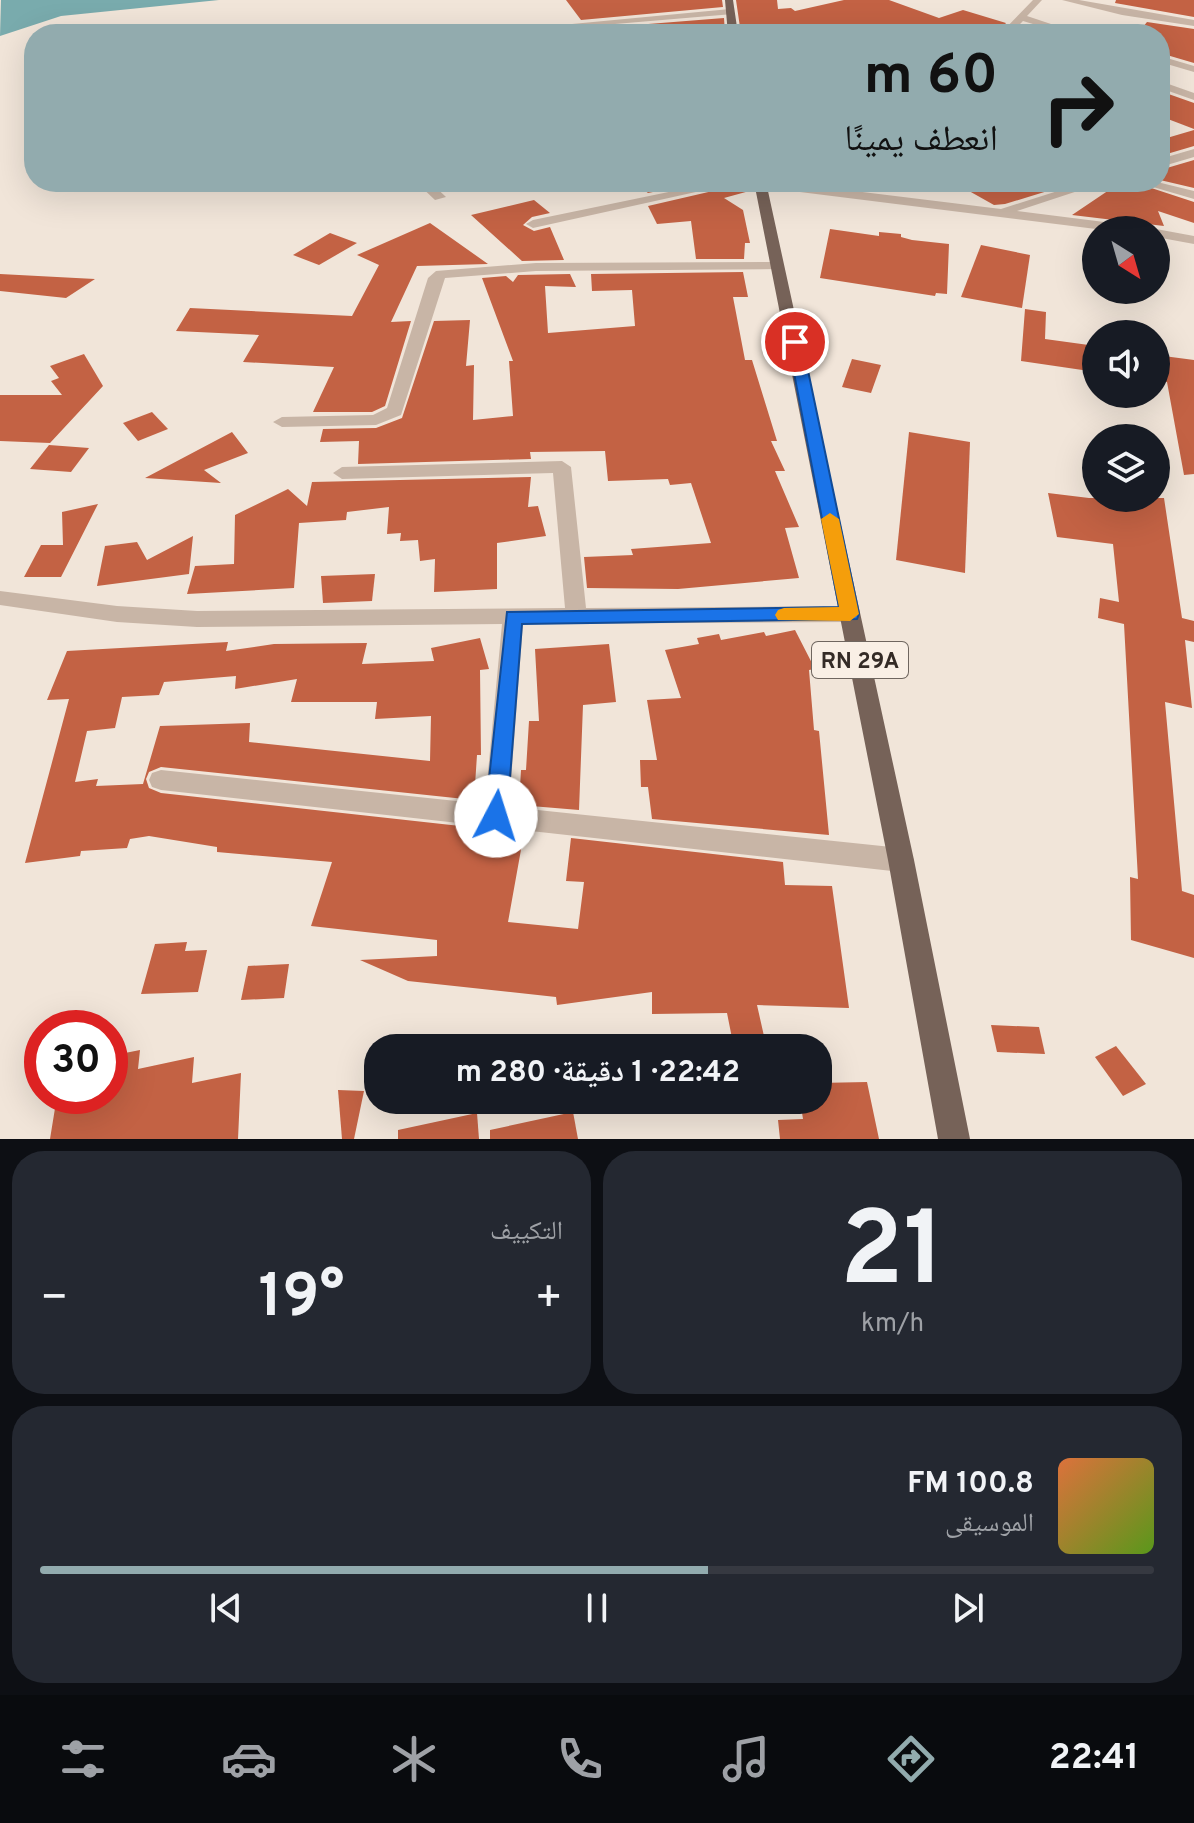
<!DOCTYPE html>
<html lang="ar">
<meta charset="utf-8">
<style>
body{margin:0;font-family:Overpass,"Noto Naskh Arabic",sans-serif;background:#242831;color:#f1f3f6;direction:rtl;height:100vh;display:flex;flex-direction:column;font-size:30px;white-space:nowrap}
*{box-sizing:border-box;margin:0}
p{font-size:26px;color:#9ea1a6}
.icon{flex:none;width:44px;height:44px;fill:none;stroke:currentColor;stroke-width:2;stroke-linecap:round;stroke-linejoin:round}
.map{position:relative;height:1139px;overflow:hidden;direction:ltr}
.panel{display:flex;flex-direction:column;gap:12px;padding:12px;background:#0d0f14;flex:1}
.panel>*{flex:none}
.hud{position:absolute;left:24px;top:24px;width:1146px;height:168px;border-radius:32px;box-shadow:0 8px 32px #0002;direction:rtl;background:#92abae;color:#111;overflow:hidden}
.needle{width:52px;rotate:143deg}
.buttons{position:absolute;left:1082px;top:216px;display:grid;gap:16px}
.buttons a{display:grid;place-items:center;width:88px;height:88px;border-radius:50%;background:#171b24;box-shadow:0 8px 32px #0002;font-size:40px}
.speed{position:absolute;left:24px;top:1010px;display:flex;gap:16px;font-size:40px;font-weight:700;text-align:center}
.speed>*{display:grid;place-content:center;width:104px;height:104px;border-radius:50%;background:#171b24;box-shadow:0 8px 32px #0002;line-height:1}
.speed .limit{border:12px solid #d22;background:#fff;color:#111}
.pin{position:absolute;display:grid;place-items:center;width:68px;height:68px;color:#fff;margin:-34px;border:4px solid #fff;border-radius:50%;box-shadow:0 2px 8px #0007}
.me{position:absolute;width:88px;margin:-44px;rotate:5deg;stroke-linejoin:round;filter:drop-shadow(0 0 6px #0008)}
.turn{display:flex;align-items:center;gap:28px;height:168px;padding:0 40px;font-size:36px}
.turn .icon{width:104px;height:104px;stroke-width:2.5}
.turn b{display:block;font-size:56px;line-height:68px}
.big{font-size:60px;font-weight:700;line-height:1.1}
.panel .widget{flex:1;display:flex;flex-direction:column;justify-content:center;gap:12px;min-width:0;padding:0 28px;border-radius:32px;background:#242831}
.panel .dial{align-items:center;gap:0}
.dial b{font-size:104px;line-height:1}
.song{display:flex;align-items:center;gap:24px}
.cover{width:96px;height:96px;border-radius:12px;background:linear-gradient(135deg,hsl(20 70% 55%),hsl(90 70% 35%))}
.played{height:8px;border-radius:4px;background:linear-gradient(90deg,#92abae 60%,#363941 60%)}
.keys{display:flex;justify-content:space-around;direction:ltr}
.heat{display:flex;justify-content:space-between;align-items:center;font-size:44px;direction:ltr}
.panel .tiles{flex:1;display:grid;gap:12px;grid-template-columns:1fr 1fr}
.widget:last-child{grid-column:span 2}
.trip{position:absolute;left:364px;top:1034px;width:468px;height:80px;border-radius:32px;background:#171b24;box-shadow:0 8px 32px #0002;font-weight:700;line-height:80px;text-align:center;direction:rtl}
.tab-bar{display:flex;height:128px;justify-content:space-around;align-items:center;background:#090b0e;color:#9ea1a6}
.tab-bar .icon{width:56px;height:56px}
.tab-bar .selected{color:#92abae}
.tab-bar b{font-size:36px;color:#f1f3f6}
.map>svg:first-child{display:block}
.water{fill:#79abad}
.building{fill:#c36244;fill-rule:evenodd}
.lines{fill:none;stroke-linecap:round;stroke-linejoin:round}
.minor{fill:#c8b5a6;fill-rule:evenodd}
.primary{fill:#766258;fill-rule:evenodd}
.route{fill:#1a73e8;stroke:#114b97;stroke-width:2}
.slow{fill:#f59e0b}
.labels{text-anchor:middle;stroke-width:6;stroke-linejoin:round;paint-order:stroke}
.shield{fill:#f9efe5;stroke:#6f665f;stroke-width:2}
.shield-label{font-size:22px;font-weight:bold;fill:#342b26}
</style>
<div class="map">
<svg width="1194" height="1139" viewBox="0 0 1194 1139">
<rect width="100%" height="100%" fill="#f1e5d9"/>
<!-- water -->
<polygon class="water" points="1,0 219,0 61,16 0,36"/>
<!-- building -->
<g class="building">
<polygon points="566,0 722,0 723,7 581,20"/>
<polygon points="736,0 777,0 778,9 791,8 795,11 844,0 889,0 939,18 963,10 1006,23 997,34 741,34"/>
<polygon points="1116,0 1194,0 1194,17 1115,3"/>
<polygon points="724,18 725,34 629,34 623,26"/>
<polygon points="1147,22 1194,29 1194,63 1160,53 1160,34 1138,33"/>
<polygon points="1160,91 1194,103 1194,129 1160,116"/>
<polygon points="1194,130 1194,146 1160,156 1160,140"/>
<polygon points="1194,160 1194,188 1160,180 1160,170"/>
<polygon points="634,182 702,182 648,193"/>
<polygon points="953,182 1067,182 1067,185 1005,204 994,205"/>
<polygon points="1121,182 1133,182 1194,202 1194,223 1158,211 1164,226 1072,215"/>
<polygon points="743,184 753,190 724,198 743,210 750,243 745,243 744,259 696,259 691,221 657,224 648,206"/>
<polygon points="534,200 550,213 532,217 523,225 534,231 550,227 564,260 522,261 471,215"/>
<polygon points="430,223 488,264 417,266 391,322 411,321 385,406 372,412 313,412 334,367 243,362 259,335 176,331 190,308 352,316 379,265 357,255"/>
<polygon points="830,229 879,236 879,232 901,234 901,237 912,240 949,244 947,294 936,293 935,296 820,278"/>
<polygon points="330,233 357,243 319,265 293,255"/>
<polygon points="981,245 1030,255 1022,308 961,297"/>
<polygon points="743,272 748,297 733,297 745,360 752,360 777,441 771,441 785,471 775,471 799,527 785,528 799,578 678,589 587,588 584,557 633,555 631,549 711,543 691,483 670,485 668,479 608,481 605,451 530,452 531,459 358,464 359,441 320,442 323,429 376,428 402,418 434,321 470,320 466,366 474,365 473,420 513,416 509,361 513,361 482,278 506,276 513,282 518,275 570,274 576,287 545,286 548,333 635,326 632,290 592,291 591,274"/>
<polygon points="0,274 95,279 66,298 0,291"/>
<polygon points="1025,309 1046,312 1045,339 1096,346 1096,372 1021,361"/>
<polygon points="84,354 103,386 50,443 0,441 0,395 62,395 51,381 59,378 50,366"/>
<polygon points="1156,355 1194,360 1194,474 1184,475 1167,382 1156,380"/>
<polygon points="852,359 881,365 871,393 842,387"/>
<polygon points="152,412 168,429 138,441 123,423"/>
<polygon points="232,432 248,453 204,470 221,483 145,478"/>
<polygon points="909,432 970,442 965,573 896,560"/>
<polygon points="49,445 89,448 71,472 30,469"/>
<polygon points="531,477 528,507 538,506 546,536 497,543 497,589 434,592 435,559 420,561 418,540 400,541 401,533 387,534 389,507 347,512 346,520 299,523 294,588 187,594 195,566 234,564 235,515 288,489 307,506 312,482"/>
<polygon points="1048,493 1089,498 1164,498 1182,618 1194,621 1194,642 1185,640 1192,708 1165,702 1182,891 1194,895 1194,958 1131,940 1130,877 1138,879 1124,624 1098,618 1100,598 1119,602 1113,544 1057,537"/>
<polygon points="98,504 61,577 24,577 41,545 63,545 62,512"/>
<polygon points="193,536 189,574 97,586 105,546 137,542 147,560"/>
<polygon points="375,574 372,601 323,603 321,576"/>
<polygon points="795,630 815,669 809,670 814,730 819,731 829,835 652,819 648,787 641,787 640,760 657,760 647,700 681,698 665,650 699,644 697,638 719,634 721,640 764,632 766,636"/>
<path d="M480,638L489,669L480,670L481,755H477L474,800L161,767L149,772L146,779L149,788L161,793L524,833L508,922L578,929L584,882L566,881L571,838L783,862L785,885L832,886L849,1008L757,1005L766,1045L734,1048L727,1013L652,1014V992L557,1005L556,997L408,981L360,960L437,956V940L311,926L332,862L217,852V847L149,836L130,839L127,848L81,851L80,856L25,863L69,699L47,700L67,651L228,642L226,651L274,644L367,643L362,664L434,661L431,648ZM236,676L235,689L297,679L291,702H377L375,719L431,716L430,761L249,742L250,723L160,726L143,784L96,786L98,779L75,782L87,731L115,728L122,697L159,695L164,682Z"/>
<polygon points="609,644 616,702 583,705 579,810 519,805 521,770 526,770 529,721 539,721 535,649"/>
<polygon points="187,942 185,951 207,950 198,992 141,994 155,944"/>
<polygon points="289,964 284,998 241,1000 248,966"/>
<polygon points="991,1025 1039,1027 1045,1054 997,1052"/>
<polygon points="1116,1046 1146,1084 1123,1096 1095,1057"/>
<polygon points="140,1050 138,1069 194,1057 192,1083 241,1073 238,1139 50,1139 57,1096 110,1096 110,1056"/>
<polygon points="867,1082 879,1139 780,1139 778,1120 803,1119 800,1100 818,1100 818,1083"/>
<polygon points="338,1090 364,1091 354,1139 342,1139"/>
<polygon points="573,1112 578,1139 490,1139 490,1130"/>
<polygon points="477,1113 479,1139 398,1139 398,1130"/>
</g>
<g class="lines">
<!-- minor -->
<g class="minor">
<polygon points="1033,0 1042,0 1027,16 1081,34 1066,34 1023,21 1010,34 1000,34"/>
<polygon points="1062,0 1079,0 1194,20 1194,26 1122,15"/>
<polygon points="730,9 733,14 556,29 551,26"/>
<polygon points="1160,56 1194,66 1194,72 1160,62"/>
<polygon points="1160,81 1194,93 1194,100 1160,88"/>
<polygon points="1194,149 1194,157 1160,167 1160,159"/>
<polygon points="416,182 430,182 446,197 435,200"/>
<polygon points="717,182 741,182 533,228 526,224 533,220"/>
<polygon points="745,182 781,182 1001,209 1086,182 1105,182 1017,211 1136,226 1143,230 1104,230 751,186"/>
<polygon points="1136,182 1157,182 1194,191 1194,199"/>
<polygon points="1156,229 1194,236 1194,244 1156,237 1156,230 1152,230"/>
<polygon points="775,262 782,266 780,269 536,271 445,278 401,415 376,425 282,427 273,422 282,417 373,415 387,408 428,278 436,271 536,263"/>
<polygon points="562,461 571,467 586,608 850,606 857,609 860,614 857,619 850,622 523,624 509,807 901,848 910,852 914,860 910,868 901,872 161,790 152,787 149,780 152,773 161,770 485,804 502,624 197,627 117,622 0,605 0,591 117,606 197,611 565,608 553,473 342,479 333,473 342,467"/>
</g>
<!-- primary -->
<g class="primary">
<polygon points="725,0 733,0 738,34 728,34"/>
<polygon points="754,182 766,182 914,860 970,1139 938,1139 888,860"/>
</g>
</g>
<!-- route -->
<polygon class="route" points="795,338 802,342 859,614 857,619 522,624 507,816 504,823 496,826 488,823 485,816 507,612 839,607 788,342"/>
<!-- slow -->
<polygon class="slow" points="830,513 839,519 859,614 850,621 778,620 775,615 778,610 784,608 839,607 821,519"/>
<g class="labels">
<!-- shield labels -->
<rect class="shield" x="812" y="642" width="96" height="36" rx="6"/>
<g class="shield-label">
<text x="860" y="668">RN 29A</text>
</g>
</g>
</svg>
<div class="buttons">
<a><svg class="needle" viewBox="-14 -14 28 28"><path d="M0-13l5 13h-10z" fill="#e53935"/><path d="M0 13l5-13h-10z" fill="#9ea1a6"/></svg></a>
<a><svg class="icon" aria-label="sound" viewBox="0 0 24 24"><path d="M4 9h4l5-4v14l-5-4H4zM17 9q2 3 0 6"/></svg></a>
<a><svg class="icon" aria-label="layers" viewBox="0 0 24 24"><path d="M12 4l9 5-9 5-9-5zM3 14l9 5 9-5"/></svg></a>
</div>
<div class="speed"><div class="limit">30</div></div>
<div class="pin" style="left:795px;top:342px;background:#d93025"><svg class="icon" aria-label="arrive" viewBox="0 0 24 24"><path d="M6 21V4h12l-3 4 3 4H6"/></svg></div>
<svg class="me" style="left:496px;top:816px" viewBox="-20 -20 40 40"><circle r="19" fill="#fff"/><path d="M0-13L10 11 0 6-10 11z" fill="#1a73e8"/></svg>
<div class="trip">22:42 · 1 دقيقة · 280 m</div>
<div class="hud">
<div class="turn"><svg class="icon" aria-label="right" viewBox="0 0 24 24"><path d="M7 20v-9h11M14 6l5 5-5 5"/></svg><div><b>60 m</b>انعطف يمينًا</div></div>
</div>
</div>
<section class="panel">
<div class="tiles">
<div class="widget dial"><b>21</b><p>km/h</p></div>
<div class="widget"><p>التكييف</p>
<div class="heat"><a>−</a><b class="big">19°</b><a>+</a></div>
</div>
<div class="widget">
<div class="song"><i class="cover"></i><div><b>100.8 FM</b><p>الموسيقى</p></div></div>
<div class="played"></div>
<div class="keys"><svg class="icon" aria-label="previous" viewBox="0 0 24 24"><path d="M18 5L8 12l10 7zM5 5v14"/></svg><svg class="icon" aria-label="pause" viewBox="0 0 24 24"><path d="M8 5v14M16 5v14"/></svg><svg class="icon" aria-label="next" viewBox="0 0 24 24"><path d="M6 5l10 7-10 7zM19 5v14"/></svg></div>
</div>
</div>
</section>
<nav class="tab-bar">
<b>22:41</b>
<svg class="icon selected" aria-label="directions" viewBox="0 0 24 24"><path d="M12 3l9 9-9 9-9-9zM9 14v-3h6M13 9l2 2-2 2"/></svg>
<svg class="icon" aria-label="music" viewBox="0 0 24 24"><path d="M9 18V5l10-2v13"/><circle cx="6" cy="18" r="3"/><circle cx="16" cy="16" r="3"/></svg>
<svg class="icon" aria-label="phone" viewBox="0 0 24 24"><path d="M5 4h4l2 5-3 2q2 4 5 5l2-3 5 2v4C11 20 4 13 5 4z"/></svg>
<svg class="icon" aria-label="climate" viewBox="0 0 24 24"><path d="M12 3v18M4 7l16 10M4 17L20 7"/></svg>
<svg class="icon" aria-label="car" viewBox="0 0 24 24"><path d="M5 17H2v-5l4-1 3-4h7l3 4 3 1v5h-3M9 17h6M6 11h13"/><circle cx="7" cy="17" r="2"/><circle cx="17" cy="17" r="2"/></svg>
<svg class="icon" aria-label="filters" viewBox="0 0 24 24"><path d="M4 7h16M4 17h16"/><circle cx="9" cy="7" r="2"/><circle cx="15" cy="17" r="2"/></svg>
</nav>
